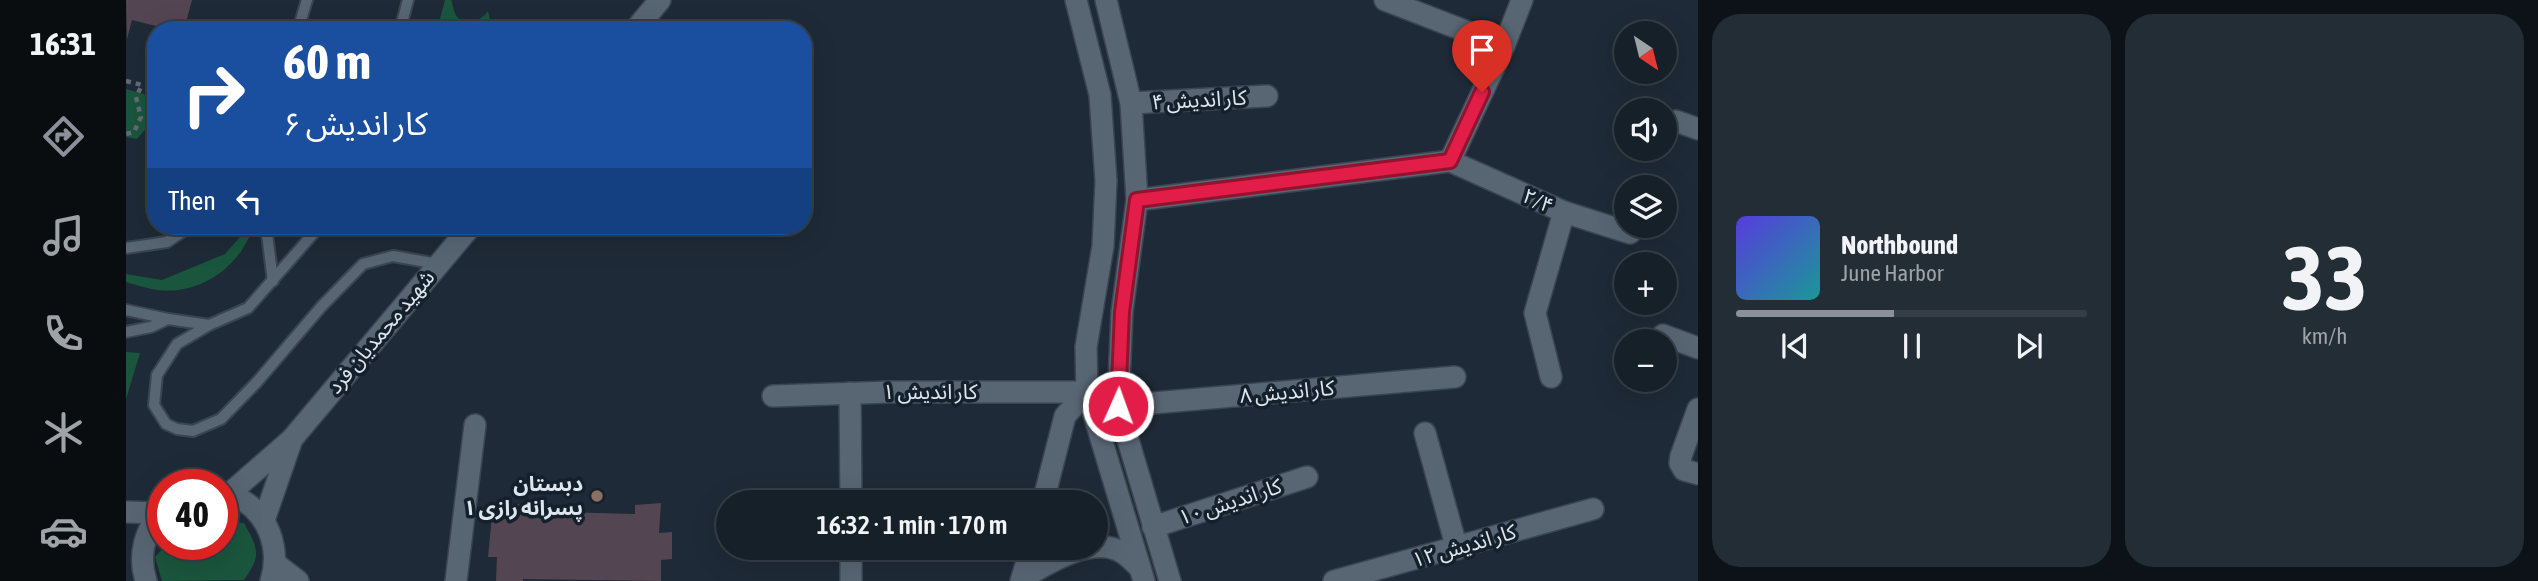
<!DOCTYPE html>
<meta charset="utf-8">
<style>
body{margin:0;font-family:"Asap Condensed","Noto Sans Arabic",sans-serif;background:#232d35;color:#f1f3f6;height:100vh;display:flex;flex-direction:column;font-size:26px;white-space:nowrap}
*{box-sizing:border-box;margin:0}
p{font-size:23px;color:#9ea3a8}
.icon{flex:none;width:38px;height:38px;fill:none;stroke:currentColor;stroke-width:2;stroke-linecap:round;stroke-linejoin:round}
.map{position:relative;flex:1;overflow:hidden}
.details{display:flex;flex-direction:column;gap:14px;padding:14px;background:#0c1217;width:840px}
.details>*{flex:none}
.guide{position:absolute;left:21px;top:21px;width:665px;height:214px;border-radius:28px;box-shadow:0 7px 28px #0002,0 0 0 2px #353e46;background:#1a4fa0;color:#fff;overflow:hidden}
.needle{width:46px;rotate:145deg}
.buttons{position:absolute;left:1488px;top:21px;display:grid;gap:14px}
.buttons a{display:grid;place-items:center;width:63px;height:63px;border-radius:50%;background:#162029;box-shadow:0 7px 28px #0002,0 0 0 2px #353e46;font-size:35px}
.speed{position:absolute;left:21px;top:469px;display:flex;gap:14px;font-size:35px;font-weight:700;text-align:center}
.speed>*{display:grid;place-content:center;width:91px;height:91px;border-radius:50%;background:#162029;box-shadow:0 7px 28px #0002,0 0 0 2px #353e46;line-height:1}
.speed .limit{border:10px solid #d22;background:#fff;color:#111}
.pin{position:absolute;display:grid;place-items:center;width:60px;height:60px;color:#fff;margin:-72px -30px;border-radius:50% 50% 50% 0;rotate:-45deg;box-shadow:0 0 7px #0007}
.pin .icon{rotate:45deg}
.me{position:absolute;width:77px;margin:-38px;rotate:2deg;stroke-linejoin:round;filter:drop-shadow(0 0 5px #0008)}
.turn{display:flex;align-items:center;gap:24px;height:147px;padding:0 21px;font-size:32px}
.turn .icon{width:91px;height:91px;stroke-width:2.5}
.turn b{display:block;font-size:49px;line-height:60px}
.then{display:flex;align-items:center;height:66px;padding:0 21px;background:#0003;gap:14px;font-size:26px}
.details .tile{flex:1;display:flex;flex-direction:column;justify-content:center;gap:10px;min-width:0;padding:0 24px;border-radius:28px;background:#232d35}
.details .dial{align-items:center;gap:0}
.dial b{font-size:91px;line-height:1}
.song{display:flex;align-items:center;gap:21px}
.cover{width:84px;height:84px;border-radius:10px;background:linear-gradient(135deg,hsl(250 70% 55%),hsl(180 70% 35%))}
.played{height:7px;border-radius:4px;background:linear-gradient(90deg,#8c9099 45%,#353e46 45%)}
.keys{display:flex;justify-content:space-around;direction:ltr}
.details .tiles{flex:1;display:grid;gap:14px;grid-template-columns:repeat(2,1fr)}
.trip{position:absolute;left:590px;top:490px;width:392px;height:70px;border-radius:35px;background:#162029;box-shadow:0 7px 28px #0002,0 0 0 2px #353e46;font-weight:600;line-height:70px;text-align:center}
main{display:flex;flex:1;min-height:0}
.tab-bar{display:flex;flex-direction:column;width:126px;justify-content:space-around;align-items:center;background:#090d10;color:#9ea3a8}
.tab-bar .icon{width:49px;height:49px}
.tab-bar .on{color:#8c9099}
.tab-bar b{font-size:32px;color:#f1f3f6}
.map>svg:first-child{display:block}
.green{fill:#1a563d}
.building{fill:#534552}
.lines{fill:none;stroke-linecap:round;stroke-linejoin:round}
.lane-casing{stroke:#3a4550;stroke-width:14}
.street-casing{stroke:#3a4550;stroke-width:24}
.secondary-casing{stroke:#3a4550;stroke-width:24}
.path{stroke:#616c77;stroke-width:4.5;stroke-dasharray:5 5;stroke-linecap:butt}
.lane{stroke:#586674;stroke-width:10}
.street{stroke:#586674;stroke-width:21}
.secondary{stroke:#586674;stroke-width:21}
.route-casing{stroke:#92132f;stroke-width:18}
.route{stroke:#e11d48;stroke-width:12}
.education-dot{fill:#8d6e63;stroke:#14212c;stroke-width:2.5}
.labels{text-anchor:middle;stroke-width:7;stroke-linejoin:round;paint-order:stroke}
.street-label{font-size:21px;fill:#dde5ed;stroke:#14212c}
.poi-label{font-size:21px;font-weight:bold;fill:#dde5ed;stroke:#14212c;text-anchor:end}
</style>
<main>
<nav class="tab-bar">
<b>16:31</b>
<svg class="icon on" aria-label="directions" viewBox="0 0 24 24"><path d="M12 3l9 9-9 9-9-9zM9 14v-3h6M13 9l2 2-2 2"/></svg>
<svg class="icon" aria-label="music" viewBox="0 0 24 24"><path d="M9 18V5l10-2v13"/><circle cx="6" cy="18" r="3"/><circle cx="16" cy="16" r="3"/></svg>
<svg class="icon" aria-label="phone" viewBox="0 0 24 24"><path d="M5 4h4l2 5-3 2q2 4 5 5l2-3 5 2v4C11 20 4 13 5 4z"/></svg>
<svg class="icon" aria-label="climate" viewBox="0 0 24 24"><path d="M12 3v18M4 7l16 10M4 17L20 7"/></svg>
<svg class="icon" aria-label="car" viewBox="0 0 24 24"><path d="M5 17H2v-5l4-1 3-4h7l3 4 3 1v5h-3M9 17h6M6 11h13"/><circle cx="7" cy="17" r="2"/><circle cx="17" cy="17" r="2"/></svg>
</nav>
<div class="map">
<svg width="1572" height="581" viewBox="0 0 1572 581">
<rect width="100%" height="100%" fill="#1e2a37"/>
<!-- green -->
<g class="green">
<path d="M319,0H325C327,5 328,13 331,17C341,27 356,20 362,11L364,20L371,25L386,21L410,30H311Z"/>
<polygon points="0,89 18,94 29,118 11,139 0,137"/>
<path d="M120,230L125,233C110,269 73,295 32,290C22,289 11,285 0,282V274L36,280L99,254Z"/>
<polygon points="0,352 14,353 0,399"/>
<path d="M97,521L118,523C132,549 136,555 118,580L36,581L29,557L39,546L96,544Z"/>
</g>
<!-- building -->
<g class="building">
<polygon points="0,0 66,0 58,30 46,30 6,20 1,39"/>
<polygon points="535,503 533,533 546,532 546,559 535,560 535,581 397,579 397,581 370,581 371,557 362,557 367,505 393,504 397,511 509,514 509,505"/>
</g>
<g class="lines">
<defs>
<g id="lane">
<polyline points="172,30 181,0"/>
<polyline points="274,30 282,0"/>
<polyline points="140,226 147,281"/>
<polyline points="194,226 122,308 83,325 51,344 31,375 28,405 40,424 51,429 67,431 95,419 131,382 195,307 237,264 267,256 312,264"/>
<polyline points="0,248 41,242 65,226"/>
<polyline points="0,310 42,319 83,325"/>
<polyline points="0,332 25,327 42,319"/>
</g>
<g id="street">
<polyline points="1259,0 1378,46"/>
<polyline points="1005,103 1141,96"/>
<polyline points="1550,121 1572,129"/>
<polyline points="1324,161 1438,212 1504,233"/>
<polyline points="1324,161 1378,46 1396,0"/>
<polyline points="1011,200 1324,161"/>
<polyline points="1537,335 1572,348"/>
<polyline points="1425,377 1409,313 1438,212"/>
<polyline points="724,393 725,502"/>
<polyline points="647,396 764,392 961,392"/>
<polyline points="992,406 1329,377"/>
<polyline points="1572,409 1555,456 1554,463 1558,470 1572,474"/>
<polyline points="1299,433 1331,549"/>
<polyline points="1027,527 1181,477"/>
<polyline points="725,548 725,581"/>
<polyline points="330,581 349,425"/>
<polyline points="1208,581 1467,509"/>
</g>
<g id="secondary">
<polyline points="950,0 974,95 980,181 977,246 960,347 961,392 1018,581"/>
<polyline points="980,0 1005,103 1011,200 996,312 992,406 1044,581"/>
<polyline points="509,30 534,0"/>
<path d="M96,493C137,500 157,544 145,581"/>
<polyline points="103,494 166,439 345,226"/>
<polyline points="917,502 939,416 961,392"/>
<polyline points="0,512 34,513"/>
<polyline points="138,520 166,439"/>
<polyline points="150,564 172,581"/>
<path d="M897,578C922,563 968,534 997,553C1003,557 1009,563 1014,568"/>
<path d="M20,581C12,556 18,530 37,511"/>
<polyline points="895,581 905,548"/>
</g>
</defs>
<!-- lane casing -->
<use href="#lane" class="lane-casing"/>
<!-- street casing -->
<use href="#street" class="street-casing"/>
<!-- secondary casing -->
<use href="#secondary" class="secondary-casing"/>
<!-- path -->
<polyline class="path" points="0,81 16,85 10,97 15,117 8,132 0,134"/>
<!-- lane -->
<use href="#lane" class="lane"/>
<!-- street -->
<use href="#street" class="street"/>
<!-- secondary -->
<use href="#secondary" class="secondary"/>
</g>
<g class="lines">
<defs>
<polyline id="route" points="992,406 996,312 1011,200 1324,161 1356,92"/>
</defs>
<!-- route casing -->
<use href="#route" class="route-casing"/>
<!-- route -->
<use href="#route" class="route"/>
</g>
<!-- markers -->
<circle class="education-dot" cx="471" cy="496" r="7"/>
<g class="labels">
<!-- street labels -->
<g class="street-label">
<text transform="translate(1073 100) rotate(-3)" y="7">۴ کار اندیش</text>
<text transform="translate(1412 201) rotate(24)" y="7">۲/۴</text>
<text transform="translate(255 332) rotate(-50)" y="7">شهید محمدیان فرد</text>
<text x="804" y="399">۱ کار اندیش</text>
<text transform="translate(1161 392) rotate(-5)" y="7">۸ کار اندیش</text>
<text transform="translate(1104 502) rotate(-18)" y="7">۱۰ کار اندیش</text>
<text transform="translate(1338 546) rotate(-16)" y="7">۱۲ کار اندیش</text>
</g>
<!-- poi labels -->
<g class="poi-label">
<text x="457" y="491">دبستان<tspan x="457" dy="24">پسرانه رازی ۱</tspan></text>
</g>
</g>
</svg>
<div class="buttons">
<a><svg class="needle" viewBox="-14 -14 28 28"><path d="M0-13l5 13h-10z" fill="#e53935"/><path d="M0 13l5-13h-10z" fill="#9ea3a8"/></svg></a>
<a><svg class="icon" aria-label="sound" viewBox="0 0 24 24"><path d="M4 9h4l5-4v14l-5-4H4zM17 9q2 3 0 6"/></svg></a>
<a><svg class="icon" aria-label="layers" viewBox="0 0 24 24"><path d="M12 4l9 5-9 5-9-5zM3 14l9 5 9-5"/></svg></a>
<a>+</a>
<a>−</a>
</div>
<div class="speed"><div class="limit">40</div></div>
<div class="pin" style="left:1356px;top:92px;background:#d93025"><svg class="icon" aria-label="arrive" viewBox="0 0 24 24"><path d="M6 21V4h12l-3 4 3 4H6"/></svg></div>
<svg class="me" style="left:992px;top:406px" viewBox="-20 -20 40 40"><circle r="17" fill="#e11d48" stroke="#fff" stroke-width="3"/><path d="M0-11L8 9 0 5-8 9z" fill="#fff"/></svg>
<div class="trip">16:32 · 1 min · 170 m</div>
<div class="guide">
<div class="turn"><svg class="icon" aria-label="right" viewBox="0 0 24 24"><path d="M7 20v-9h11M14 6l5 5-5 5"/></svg><div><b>60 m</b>۶ کار اندیش</div></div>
<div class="then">Then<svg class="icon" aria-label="left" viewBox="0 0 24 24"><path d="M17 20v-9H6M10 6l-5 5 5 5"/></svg></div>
</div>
</div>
<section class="details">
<div class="tiles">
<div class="tile">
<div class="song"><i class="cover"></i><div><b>Northbound</b><p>June Harbor</p></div></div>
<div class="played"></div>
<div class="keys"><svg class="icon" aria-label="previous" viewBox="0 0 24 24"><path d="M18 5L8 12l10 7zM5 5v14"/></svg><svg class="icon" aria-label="pause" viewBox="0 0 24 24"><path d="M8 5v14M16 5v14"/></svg><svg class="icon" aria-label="next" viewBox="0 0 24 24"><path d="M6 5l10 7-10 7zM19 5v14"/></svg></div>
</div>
<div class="tile dial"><b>33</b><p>km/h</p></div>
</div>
</section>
</main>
